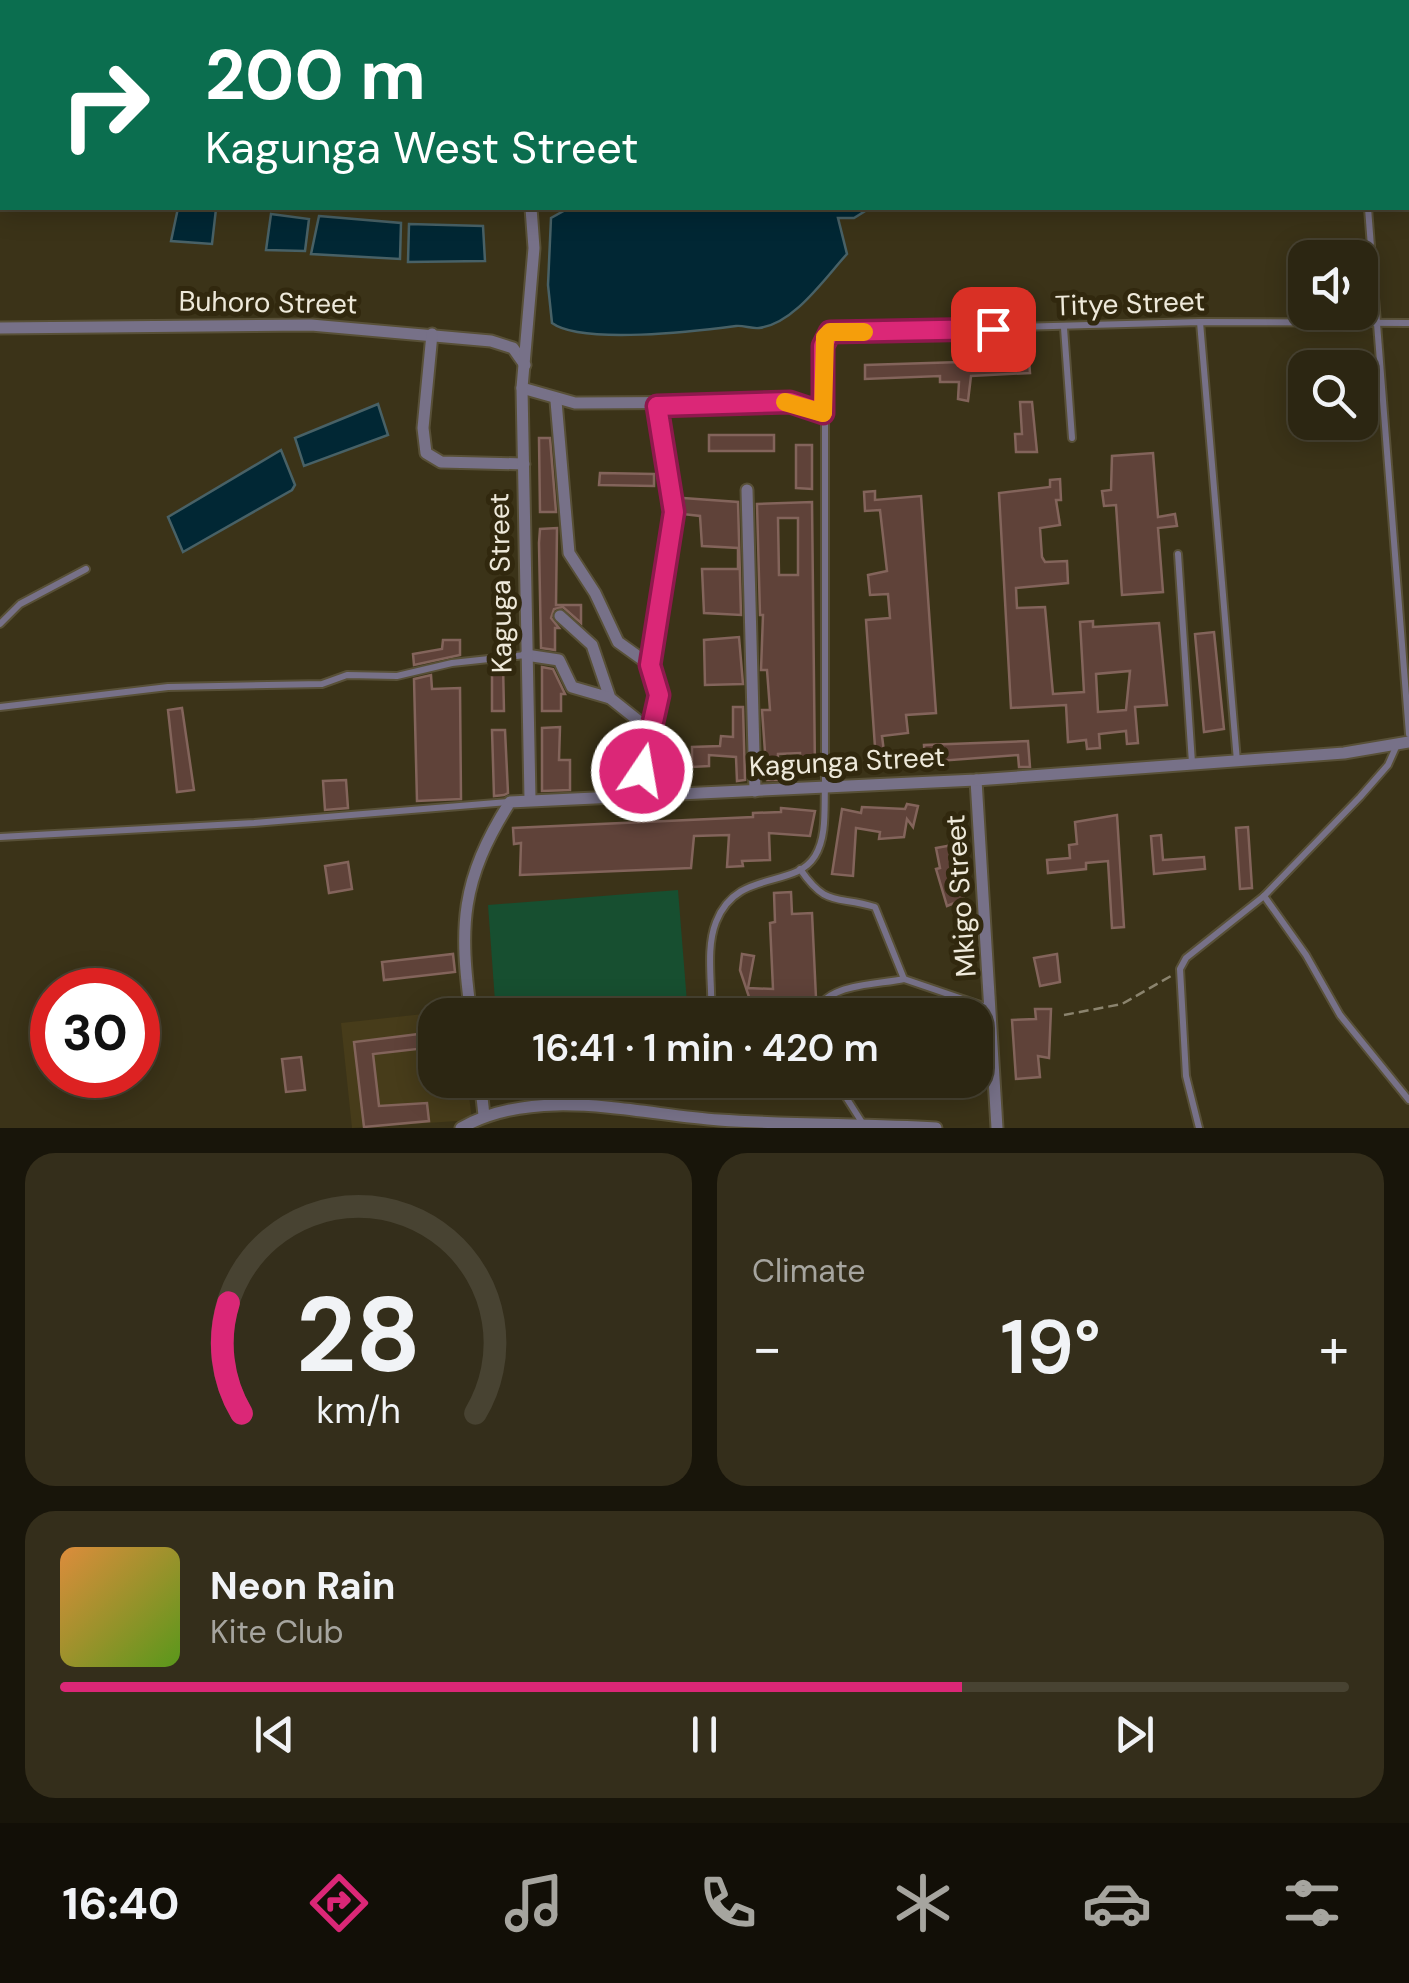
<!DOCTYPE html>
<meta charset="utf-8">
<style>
body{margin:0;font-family:"DM Sans",sans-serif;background:#342e1b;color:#f1f3f6;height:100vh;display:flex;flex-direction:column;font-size:38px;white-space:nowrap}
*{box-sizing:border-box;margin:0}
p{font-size:32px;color:#a6a59f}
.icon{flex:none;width:55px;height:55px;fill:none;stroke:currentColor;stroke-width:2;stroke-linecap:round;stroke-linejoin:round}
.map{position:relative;height:1128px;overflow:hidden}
.side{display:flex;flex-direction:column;gap:25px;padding:25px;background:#18150a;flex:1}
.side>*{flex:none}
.guide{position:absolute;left:0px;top:0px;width:1410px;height:210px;box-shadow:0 5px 25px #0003,0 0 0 2px #484332;background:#0b6e4f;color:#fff;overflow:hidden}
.fabs{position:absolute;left:1288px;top:240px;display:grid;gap:20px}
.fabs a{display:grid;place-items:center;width:90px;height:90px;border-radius:20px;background:#2c2612;box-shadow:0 5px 25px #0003,0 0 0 2px #484332;font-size:50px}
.speed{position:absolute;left:30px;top:968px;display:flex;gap:20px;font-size:50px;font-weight:700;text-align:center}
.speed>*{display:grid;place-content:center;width:130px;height:130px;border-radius:50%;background:#2c2612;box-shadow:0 5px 25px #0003,0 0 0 2px #484332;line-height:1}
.speed .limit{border:15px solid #d22;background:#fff;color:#111}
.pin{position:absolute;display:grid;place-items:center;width:85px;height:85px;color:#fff;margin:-42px;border-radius:20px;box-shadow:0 5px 15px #0006}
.me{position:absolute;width:110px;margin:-55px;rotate:12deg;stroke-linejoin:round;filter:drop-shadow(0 0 8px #0008)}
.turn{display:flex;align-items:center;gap:35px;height:210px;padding:0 40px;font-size:45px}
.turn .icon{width:130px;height:130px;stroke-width:2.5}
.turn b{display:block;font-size:70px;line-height:85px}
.big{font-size:75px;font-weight:600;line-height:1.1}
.side .tile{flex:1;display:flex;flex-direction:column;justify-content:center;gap:15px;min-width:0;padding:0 35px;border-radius:30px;background:#342e1b}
.side .dial{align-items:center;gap:0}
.dial svg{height:260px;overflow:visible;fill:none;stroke:#484332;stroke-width:7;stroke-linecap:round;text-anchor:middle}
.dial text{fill:#f1f3f6;stroke:none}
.song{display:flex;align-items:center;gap:30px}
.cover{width:120px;height:120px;border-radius:15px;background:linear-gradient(135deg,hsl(30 70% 55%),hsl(90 70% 35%))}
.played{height:10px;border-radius:5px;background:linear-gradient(90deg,#db2777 70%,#484332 70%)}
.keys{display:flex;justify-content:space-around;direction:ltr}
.heat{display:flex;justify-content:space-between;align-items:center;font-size:55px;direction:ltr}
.side .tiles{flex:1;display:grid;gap:25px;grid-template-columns:1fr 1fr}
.tile:last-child{grid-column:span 2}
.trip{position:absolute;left:418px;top:998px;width:575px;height:100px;border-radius:30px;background:#2c2612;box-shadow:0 5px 25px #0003,0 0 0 2px #484332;font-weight:600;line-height:100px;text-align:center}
.tabs{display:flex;height:160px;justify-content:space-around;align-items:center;background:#120f07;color:#a6a59f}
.tabs .icon{width:70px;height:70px}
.tabs .selected{color:#db2777}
.tabs b{font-size:45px;color:#f1f3f6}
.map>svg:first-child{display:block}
.built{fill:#473c1a}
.green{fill:#174f30}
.water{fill:#012734;stroke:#486166;stroke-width:2.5}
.building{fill:#5f4239;stroke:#83645b;stroke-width:2.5;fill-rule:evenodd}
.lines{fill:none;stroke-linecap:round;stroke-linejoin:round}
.lane-casing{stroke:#585037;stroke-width:10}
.street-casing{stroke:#585037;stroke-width:15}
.path{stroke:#8b846e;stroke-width:2.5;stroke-dasharray:10 5;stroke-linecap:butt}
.lane{stroke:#777188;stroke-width:6}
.street{stroke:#777188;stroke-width:11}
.route-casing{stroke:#8e194d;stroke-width:25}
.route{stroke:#db2777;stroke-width:18}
.slow{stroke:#f59e0b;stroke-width:18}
.labels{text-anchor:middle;stroke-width:10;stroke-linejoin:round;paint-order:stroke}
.street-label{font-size:28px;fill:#eee9da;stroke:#31280e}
</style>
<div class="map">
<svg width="1409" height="1128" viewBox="0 0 1409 1128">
<rect width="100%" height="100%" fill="#3b3318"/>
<!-- built -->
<polygon class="built" points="460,1010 460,1015 435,1015 435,1080 467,1080 472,1120 352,1128 341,1023"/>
<!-- green -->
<polygon class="green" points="678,890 688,1015 496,1015 488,905"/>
<!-- water -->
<g class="water">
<polygon points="178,208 216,209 212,244 171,241"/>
<path d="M569,208H870L854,218H838L847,254C825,278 794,324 759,328C752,329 743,325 736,326C698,331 582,345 552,323L548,285L551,218Z"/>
<polygon points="271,214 309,219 305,251 266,250"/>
<polygon points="319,216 401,223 400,259 311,254"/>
<polygon points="409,224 483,226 485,261 408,262"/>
<polygon points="378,404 388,435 304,466 295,438"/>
<polygon points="281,450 295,485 292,490 183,552 168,517"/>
</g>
<!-- building -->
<g class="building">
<polygon points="1029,360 1030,373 971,376 968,401 958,399 959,382 940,382 940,376 865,379 865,365"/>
<polygon points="1020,402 1032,402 1037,452 1016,452 1015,434 1022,434"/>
<rect x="709" y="435" width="65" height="16"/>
<polygon points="539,438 550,438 556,512 540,512"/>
<polygon points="796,445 812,445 812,489 796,488"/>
<polygon points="1153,453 1158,517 1175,514 1177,526 1158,528 1163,592 1122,595 1116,505 1104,506 1102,491 1111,490 1112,456"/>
<polygon points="600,473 654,474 654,486 599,485"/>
<path d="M1060,479L1061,500H1056L1060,525L1040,528L1042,557L1045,562L1067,561L1068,583L1016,588L1017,608L1045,607L1053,694L1084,692L1080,622L1093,621V627L1159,623L1167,705L1135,707L1138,743L1127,744L1126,731L1099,734L1100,748L1087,749L1086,740L1068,742L1066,705L1011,708L999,493L1050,487V480ZM1130,671L1126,710L1098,712L1096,674Z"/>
<polygon points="875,491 875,500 921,496 936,713 906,715 908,733 882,736 885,760 876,761 866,620 890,618 888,594 870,595 868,575 887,571 880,510 865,511 864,492"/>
<polygon points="683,498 738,502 741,615 704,613 702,569 738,569 738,548 702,546 700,516 682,514"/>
<path d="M812,502L815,773H800V753L778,754L777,780H767L762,710H770L767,670H761L763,615H760L757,504ZM778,518H798V575H779Z"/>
<polygon points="557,528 556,605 581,605 581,623 563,607 554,609 551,618 559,628 555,628 555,650 541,648 539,543 540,529"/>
<polygon points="1214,632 1224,729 1204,732 1195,634"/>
<polygon points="739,637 743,684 705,685 704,640"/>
<polygon points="443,640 460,640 460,655 414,665 413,654 442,649"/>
<polygon points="503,664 504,711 492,711 492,666"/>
<polygon points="542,667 553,669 565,694 561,694 561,711 542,711"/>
<polygon points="431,675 432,689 460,688 461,799 417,801 414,679"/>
<polygon points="733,707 743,707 745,780 737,781 736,757 709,755 709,766 692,767 692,747 720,746 721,736 733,737"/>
<polygon points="182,708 194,790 177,792 168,710"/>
<polygon points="560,727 559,760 570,760 570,790 542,791 542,728"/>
<polygon points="492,730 505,730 508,793 504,795 494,796"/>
<polygon points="1028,741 1030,767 1019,767 1018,755 925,762 924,745"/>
<polygon points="346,780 348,808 325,810 323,781"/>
<polygon points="907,804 918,806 913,827 907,819 904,837 879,839 880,832 856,828 853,876 832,874 842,809 861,813 862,807 905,809"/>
<polygon points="781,808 815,811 810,836 769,833 770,860 742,861 743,866 727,867 729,835 694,836 691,868 520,875 521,843 514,844 513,828 753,817 753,813 781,812"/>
<polygon points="1117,815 1124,927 1112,928 1108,861 1086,863 1086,869 1048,873 1047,860 1070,858 1069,845 1077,844 1075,822"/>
<polygon points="1248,827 1252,888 1240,889 1236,828"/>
<polygon points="1161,835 1163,860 1204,857 1205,869 1154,874 1151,836"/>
<polygon points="958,844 963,879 956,881 964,899 947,906 936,869 940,868 936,848"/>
<polygon points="348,862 352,889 329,893 325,866"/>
<polygon points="791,892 792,914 812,913 816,998 775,1000 777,1005 754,1012 740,970 742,954 754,956 748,988 773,989 770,923 775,922 774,893"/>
<polygon points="453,954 455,972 384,980 382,962"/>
<polygon points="1057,954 1060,982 1040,986 1034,958"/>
<polygon points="1035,1009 1051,1009 1049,1058 1038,1056 1040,1077 1016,1079 1012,1020 1036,1019"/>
<polygon points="435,1032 435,1047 373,1054 379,1106 427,1103 429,1121 364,1127 354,1042"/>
<polygon points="301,1057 305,1090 286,1092 282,1059"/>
</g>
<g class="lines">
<defs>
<g id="lane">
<polyline points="1210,0 1212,2"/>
<polyline points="1368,208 1409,734"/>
<polyline points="1200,322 1237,761"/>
<polyline points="1064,328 1072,438"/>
<polyline points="1178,554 1192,763"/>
<polyline points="0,624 20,604 86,569"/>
<polyline points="0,707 168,687 322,684 347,675 397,676 452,663 525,655"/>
<polyline points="0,837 254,823 508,802"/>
<path d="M800,869C827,908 835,895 875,907L904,979L992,1009"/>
<polyline points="1264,896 1306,955 1340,1015 1409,1100"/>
<path d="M711,1015C713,986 705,950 716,922C737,868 794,890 815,856C827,837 824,808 825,787V337L831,332L1200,322L1409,323"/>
<path d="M816,1015C823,983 877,985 904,979"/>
<polyline points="835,1080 863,1124"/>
<polyline points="1199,1128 1186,1076 1180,969 1186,958 1264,896 1360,797 1388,765 1396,747"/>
</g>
<g id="street">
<polyline points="524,0 524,2"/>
<polyline points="0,328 311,325 491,341 513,348 525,365"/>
<polyline points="432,334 423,428 426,453 441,462 524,464"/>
<polyline points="522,388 575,403 790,402 823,413"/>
<polyline points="556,401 569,553 595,593 618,642 650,665"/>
<polyline points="747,490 755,791"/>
<polyline points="560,616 592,645 610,698 650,730"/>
<polyline points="526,655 559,660 572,687 610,698"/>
<polyline points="976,780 997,1128"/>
<polyline points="638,796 659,695 650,665 673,512 657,406"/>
<polyline points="530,799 522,388 534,248 531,208"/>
<path d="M471,1015C459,926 460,881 510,802L976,780L1344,753L1409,742"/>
<polyline points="480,1080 484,1115"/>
<path d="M461,1128C537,1085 637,1114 719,1120C791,1125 864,1124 936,1128"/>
</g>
</defs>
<!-- lane casing -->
<use href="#lane" class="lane-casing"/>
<!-- street casing -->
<use href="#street" class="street-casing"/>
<!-- path -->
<g class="path">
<polyline points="478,0 480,2"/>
<polyline points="1064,1015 1122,1004 1171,976"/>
</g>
<!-- lane -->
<use href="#lane" class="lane"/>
<!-- street -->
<use href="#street" class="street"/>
</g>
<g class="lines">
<defs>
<polyline id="route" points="642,771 659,695 650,665 674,512 657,406 790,402 823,413 823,346 830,332 993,329"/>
</defs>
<!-- route casing -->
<use href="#route" class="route-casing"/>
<!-- route -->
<use href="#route" class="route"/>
<!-- slow -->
<polyline class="slow" points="785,402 823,413 825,337 830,332 864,332"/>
</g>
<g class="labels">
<!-- street labels -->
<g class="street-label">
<text transform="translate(268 302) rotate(1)" y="10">Buhoro Street</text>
<text transform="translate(1130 303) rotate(-2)" y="10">Titye Street</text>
<text transform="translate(500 583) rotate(-91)" y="10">Kaguga Street</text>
<text transform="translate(847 761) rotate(-3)" y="10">Kagunga Street</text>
<text transform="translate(960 896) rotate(-94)" y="10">Mkigo Street</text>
</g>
</g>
</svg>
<div class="fabs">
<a><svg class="icon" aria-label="sound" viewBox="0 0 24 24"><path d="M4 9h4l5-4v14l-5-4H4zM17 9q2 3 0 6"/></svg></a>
<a><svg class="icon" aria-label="search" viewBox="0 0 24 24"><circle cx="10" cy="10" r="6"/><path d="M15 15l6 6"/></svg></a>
</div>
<div class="speed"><div class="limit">30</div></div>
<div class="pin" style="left:993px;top:329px;background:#d93025"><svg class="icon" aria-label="arrive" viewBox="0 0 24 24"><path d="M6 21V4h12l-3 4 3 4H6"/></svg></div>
<svg class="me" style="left:642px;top:771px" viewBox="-20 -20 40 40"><circle r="17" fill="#db2777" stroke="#fff" stroke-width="3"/><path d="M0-11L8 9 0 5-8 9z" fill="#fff"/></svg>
<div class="trip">16:41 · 1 min · 420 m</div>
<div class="guide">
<div class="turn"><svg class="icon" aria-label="right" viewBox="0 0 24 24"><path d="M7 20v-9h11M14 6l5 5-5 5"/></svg><div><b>200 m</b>Kagunga West Street</div></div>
</div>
</div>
<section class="side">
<div class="tiles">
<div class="tile dial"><svg viewBox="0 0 100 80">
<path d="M14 69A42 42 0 1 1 86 69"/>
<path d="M14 69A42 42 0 0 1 10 35" stroke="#db2777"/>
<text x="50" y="56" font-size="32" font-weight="700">28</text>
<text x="50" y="72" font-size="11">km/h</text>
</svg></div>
<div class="tile"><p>Climate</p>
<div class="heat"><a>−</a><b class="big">19°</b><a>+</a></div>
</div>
<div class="tile">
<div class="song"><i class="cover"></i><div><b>Neon Rain</b><p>Kite Club</p></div></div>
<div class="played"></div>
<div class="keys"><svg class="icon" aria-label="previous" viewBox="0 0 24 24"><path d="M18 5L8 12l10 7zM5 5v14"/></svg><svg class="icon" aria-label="pause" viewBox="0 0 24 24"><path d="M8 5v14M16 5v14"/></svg><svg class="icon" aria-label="next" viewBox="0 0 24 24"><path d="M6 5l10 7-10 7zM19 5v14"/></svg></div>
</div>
</div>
</section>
<nav class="tabs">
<b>16:40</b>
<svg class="icon selected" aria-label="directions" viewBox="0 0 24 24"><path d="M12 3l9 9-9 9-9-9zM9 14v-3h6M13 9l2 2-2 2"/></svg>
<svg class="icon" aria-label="music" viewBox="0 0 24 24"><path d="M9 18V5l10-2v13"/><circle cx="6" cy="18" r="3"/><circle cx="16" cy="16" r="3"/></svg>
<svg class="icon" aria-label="phone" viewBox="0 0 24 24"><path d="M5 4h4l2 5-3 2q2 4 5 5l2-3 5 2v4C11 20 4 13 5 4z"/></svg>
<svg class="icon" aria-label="climate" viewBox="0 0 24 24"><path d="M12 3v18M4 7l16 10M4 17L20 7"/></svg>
<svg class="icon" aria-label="car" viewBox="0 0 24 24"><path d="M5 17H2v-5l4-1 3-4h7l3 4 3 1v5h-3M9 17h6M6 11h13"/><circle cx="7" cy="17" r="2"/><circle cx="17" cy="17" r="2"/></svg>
<svg class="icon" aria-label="filters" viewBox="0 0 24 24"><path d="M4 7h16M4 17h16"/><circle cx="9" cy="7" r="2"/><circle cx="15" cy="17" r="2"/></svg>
</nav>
